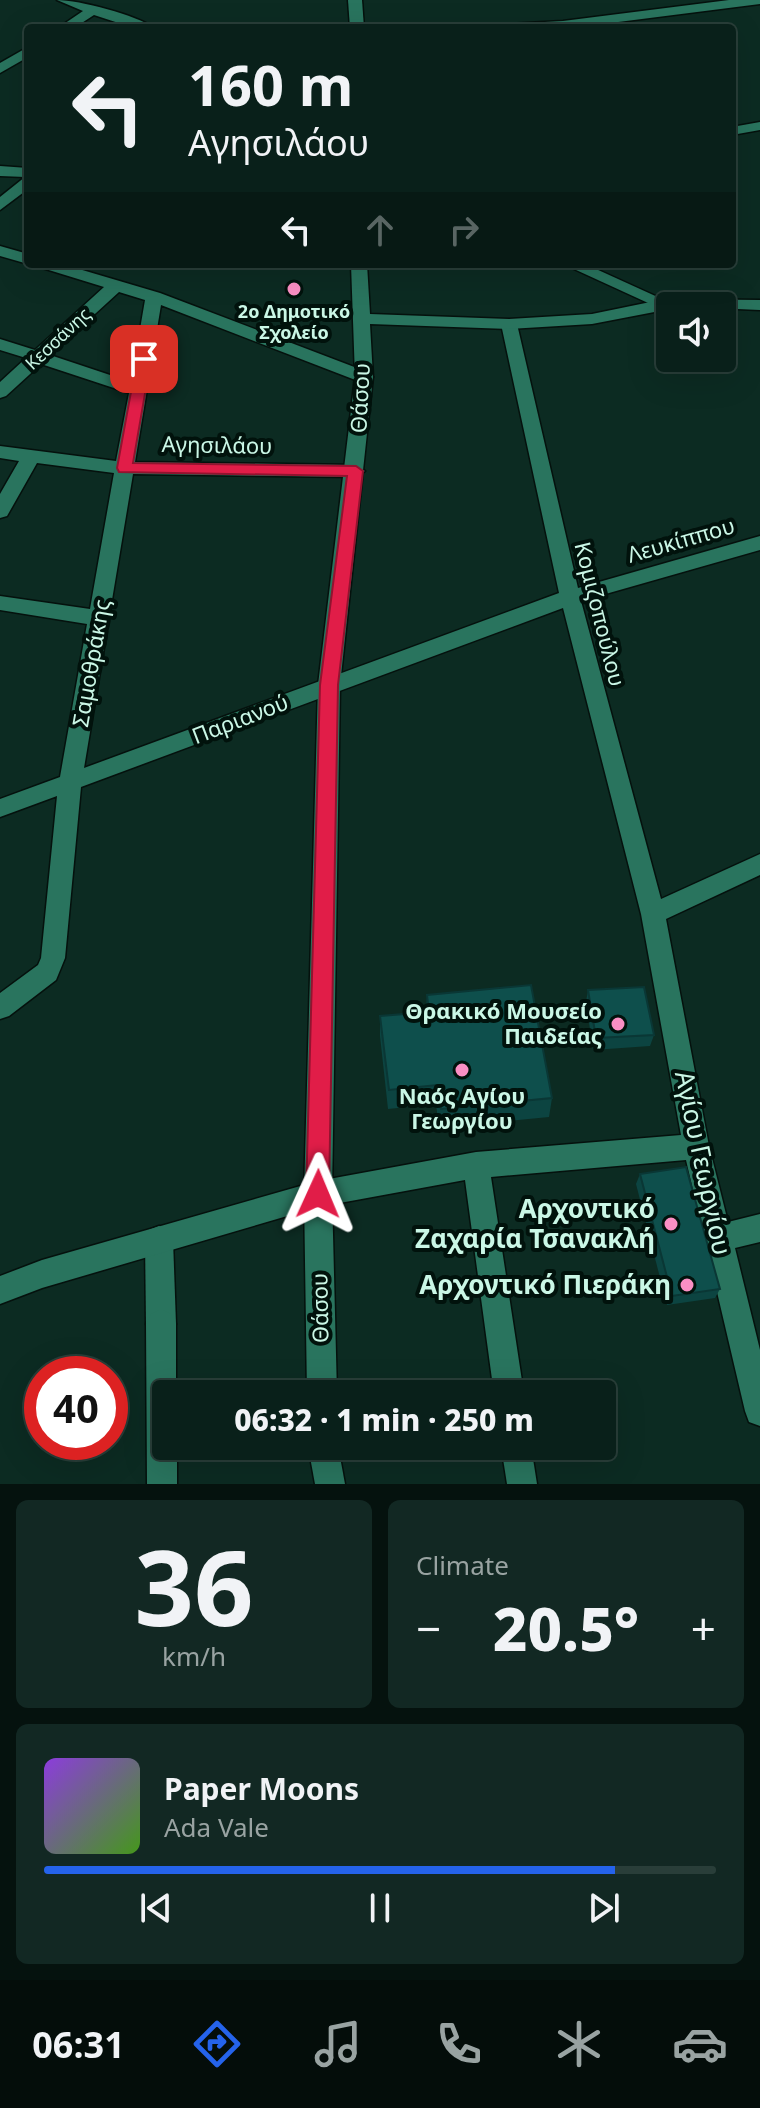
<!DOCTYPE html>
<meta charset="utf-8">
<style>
body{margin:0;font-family:"Noto Sans",sans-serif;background:#122823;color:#f1f3f6;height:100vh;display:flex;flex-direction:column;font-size:30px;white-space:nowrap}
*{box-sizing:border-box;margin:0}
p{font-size:26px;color:#99a3a2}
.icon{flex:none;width:44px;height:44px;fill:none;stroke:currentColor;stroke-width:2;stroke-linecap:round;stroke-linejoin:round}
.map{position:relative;height:1484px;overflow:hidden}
.details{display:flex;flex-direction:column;gap:16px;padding:16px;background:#05120e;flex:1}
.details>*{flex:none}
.hud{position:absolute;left:24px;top:24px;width:712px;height:244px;border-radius:8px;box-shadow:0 8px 32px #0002,0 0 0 2px #293e39;background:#09201a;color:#f1f3f6;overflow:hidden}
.buttons{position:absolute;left:656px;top:292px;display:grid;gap:16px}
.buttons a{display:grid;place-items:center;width:80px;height:80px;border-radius:8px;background:#09201a;box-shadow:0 8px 32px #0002,0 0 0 2px #293e39;font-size:40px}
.speed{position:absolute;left:24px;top:1356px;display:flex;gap:16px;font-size:40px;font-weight:700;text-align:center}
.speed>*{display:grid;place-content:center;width:104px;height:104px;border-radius:50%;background:#09201a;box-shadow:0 8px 32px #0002,0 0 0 2px #293e39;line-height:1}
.speed .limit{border:12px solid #d22;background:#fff;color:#111}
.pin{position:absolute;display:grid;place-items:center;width:68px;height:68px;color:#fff;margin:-34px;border-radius:16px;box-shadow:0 4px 12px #0006}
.me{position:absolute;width:88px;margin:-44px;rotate:1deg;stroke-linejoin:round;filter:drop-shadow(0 0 6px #0008)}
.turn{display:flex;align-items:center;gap:28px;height:168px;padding:0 32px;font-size:36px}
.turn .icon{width:104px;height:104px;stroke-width:2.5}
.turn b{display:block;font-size:56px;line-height:68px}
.lanes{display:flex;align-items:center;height:76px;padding:0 32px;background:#0003;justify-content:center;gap:40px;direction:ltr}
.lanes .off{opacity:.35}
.big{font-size:60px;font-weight:800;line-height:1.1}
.details .card{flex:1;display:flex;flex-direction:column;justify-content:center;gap:12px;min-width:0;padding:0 28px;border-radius:12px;background:#122823}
.details .dial{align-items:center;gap:0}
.dial b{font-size:104px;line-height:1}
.song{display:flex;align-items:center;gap:24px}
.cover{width:96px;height:96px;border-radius:12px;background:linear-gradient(135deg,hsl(270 70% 55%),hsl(100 70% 35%))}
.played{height:8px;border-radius:4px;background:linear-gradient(90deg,#2563eb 85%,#293e39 85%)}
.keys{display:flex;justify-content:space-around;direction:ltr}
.heat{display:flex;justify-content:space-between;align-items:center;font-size:44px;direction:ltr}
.details .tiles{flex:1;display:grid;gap:16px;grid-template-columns:1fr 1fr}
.card:last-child{grid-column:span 2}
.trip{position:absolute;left:152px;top:1380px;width:464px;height:80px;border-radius:8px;background:#09201a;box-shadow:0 8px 32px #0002,0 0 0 2px #293e39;font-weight:800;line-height:80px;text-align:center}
.dock{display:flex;height:128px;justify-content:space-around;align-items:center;background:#040d0a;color:#99a3a2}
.dock .icon{width:56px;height:56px}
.dock .on{color:#2563eb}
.dock b{font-size:36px;color:#f1f3f6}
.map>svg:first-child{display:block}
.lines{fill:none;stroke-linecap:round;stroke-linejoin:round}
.pedestrian-casing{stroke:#05110d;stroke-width:3}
.minor-casing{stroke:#05110d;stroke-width:3}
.tertiary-casing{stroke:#05110d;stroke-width:3}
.pedestrian{fill:#29745e;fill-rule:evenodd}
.minor{fill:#29745e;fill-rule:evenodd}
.tertiary{fill:#29745e;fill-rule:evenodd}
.wall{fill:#0c4441}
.building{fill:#0e4f4c;stroke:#0a3735;stroke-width:2}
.route{fill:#e11d48;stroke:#92132f;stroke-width:2}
.poi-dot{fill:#fb8fc4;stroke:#01120c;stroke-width:3}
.labels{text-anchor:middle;stroke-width:8;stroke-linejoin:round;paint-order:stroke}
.far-poi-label{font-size:18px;font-weight:bold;fill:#caf7e6;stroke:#01120c}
.far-street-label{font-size:18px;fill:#caf7e6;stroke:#01120c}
.street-label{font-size:22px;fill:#caf7e6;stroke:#01120c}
.poi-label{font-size:22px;font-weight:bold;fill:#caf7e6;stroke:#01120c;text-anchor:end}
.near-street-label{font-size:26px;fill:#caf7e6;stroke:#01120c}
.near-poi-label{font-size:26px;font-weight:bold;fill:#caf7e6;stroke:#01120c;text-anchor:end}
</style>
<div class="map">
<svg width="760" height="1484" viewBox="0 0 760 1484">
<rect width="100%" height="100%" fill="#0c2b22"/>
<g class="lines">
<defs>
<polygon id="pedestrian" points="159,1226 169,1230 173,1240 176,1324 171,1334 161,1339 151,1334 146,1324 145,1240 149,1230"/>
<g id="minor">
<path d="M57,0C79,0 137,15 154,28H134L94,15L74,28H58L83,11Z"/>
<polygon points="729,0 760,0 760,4 571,28 499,28 506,24 563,21"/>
<polygon points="28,47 28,57 0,73 0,63"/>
<polygon points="760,122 760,130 732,135 732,127"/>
<polygon points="0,166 28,168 28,189 0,210 0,197 25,177 0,176"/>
<polygon points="0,246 28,254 28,264 0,256"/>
<path d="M37,264H62L160,293L370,373L373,377L364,382L358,381L161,305L135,462L356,465L365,471L356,477L133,474L84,768L559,593L501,324L503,320H515L517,324L578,588L760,536V550L581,601L661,899L760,854V875L666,919L709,1146L728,1222L760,1214V1242L735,1248L760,1350V1426L749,1422L745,1411L686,1160L491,1177L524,1394H494L465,1180L318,1207L42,1288L0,1304V1276L42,1260L318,1181L476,1152L681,1135L641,914L563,608L81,787L65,958L56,980L9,1016L0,1019V993L38,965L41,958L57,796L0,817V799L60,777L87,624L0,610V596L90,609L114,473L37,463L7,516L0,518V494L19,461L0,458V446L116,461L129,393L41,364L6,396L0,398V382L26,358L0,350V339L35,350L104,287L39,267ZM119,292L145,300L131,382L50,355Z"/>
<polygon points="563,264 585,264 673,304 665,309 659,308"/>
<polygon points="161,1309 171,1314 176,1324 176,1394 166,1394 166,1446 177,1446 177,1484 147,1484 146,1324 151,1314"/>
<polygon points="501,1446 531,1446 537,1484 507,1484"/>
</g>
<g id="tertiary">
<polygon points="348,0 362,0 364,28 350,28"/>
<polygon points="351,264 367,264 370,314 509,319 592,314 665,299 760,300 760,310 670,306 670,309 592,324 509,329 370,324 373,377 340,685 332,1194 337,1394 307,1394 304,1194 318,685 355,377"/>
<polygon points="308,1446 338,1446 345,1484 315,1484"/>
</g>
</defs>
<!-- pedestrian casing -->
<use href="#pedestrian" class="pedestrian-casing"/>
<!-- minor casing -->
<use href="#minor" class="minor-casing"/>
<!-- tertiary casing -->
<use href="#tertiary" class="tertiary-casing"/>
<!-- pedestrian -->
<use href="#pedestrian" class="pedestrian"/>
<!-- minor -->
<use href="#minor" class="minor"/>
<!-- tertiary -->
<use href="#tertiary" class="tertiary"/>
</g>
<!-- wall -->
<g class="wall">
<polygon points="588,990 654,1035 650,1046 593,1050 586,1002"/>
<polygon points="427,995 552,1098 549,1117 439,1128 436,1104 388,1109 380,1036 380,1016 426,1012"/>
<polygon points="640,1174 720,1289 715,1298 667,1305 636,1184"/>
</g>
<!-- building -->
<g class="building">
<polygon points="531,985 552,1098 441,1109 437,1085 389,1090 380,1016 429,1012 427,995"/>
<polygon points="644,987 654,1035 596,1038 588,990"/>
<polygon points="686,1167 720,1289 672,1296 640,1174"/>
</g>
<!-- route -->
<polygon class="route" points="144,355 151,359 133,463 356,466 363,471 338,685 329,1194 326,1202 318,1205 310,1202 306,1194 320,685 347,476 119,472 117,468 137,359"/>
<!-- markers -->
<g class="poi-dot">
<circle cx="294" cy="289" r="8"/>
<circle cx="618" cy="1024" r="8"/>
<circle cx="462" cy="1070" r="8"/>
<circle cx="671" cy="1224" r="8"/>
<circle cx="687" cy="1285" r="8"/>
</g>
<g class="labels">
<!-- far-poi labels -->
<g class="far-poi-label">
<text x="294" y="318">2ο Δημοτικό<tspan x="294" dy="21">Σχολείο</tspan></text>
</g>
<!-- far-street labels -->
<g class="far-street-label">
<text transform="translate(58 339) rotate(-43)" y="6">Κεσσάνης</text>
</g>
<!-- street labels -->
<g class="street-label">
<text transform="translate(360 398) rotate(-87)" y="8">Θάσου</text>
<text transform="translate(217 445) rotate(1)" y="8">Αγησιλάου</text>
<text transform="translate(681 540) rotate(-16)" y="8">Λευκίππου</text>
<text transform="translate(600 614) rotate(76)" y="8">Κομιζοπούλου</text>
<text transform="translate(91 663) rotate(-80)" y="8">Σαμοθράκης</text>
<text transform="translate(240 719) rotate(-21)" y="8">Παριανού</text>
<text transform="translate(320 1308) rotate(-91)" y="8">Θάσου</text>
</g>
<!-- poi labels -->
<g class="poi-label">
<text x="602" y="1019">Θρακικό Μουσείο<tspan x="602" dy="25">Παιδείας</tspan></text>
<text x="462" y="1104" text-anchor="middle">Ναός Αγίου<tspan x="462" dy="25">Γεωργίου</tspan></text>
</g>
<!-- near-street labels -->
<g class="near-street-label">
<text transform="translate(703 1163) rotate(78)" y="9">Αγίου Γεωργίου</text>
</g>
<!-- near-poi labels -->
<g class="near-poi-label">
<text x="655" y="1218">Αρχοντικό<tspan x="655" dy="30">Ζαχαρία Τσανακλή</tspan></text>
<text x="671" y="1294">Αρχοντικό Πιεράκη</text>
</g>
</g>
</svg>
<div class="buttons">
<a><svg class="icon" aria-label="sound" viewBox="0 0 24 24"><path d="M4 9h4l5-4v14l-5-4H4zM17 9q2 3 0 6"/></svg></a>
</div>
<div class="speed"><div class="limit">40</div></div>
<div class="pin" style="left:144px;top:359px;background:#d93025"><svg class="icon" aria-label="arrive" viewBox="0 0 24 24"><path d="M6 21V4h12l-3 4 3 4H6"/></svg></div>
<svg class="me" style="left:318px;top:1194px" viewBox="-20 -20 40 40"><path d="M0-17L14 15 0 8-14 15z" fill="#e11d48" stroke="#fff" stroke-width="4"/></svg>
<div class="trip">06:32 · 1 min · 250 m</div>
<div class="hud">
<div class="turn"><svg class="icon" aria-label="left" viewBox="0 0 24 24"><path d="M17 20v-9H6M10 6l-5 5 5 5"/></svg><div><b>160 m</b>Αγησιλάου</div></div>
<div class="lanes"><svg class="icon" aria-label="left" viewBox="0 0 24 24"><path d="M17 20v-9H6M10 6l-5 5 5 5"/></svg><svg class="icon off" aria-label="ahead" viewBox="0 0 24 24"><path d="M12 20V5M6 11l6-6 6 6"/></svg><svg class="icon off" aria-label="right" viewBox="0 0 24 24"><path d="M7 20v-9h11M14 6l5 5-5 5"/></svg></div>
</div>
</div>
<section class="details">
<div class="tiles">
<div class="card dial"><b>36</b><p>km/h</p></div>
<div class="card"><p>Climate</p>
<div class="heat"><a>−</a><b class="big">20.5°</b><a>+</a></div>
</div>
<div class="card">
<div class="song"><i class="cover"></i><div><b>Paper Moons</b><p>Ada Vale</p></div></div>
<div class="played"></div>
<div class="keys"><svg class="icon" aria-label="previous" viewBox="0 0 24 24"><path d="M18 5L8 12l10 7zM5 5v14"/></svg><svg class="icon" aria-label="pause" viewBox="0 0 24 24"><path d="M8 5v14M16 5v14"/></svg><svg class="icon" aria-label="next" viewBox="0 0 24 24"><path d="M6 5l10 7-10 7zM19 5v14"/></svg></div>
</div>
</div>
</section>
<nav class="dock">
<b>06:31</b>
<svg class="icon on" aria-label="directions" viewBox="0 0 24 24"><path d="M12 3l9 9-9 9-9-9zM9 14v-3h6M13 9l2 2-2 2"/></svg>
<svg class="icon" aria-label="music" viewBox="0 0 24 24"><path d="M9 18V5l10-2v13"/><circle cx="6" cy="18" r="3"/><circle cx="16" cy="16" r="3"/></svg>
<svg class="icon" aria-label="phone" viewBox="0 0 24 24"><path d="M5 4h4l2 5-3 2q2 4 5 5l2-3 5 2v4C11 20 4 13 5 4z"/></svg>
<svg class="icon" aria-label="climate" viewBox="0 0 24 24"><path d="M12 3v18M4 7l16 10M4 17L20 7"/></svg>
<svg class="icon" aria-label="car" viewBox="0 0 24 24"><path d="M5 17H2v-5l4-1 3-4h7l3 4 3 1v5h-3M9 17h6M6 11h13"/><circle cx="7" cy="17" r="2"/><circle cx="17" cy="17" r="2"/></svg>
</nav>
